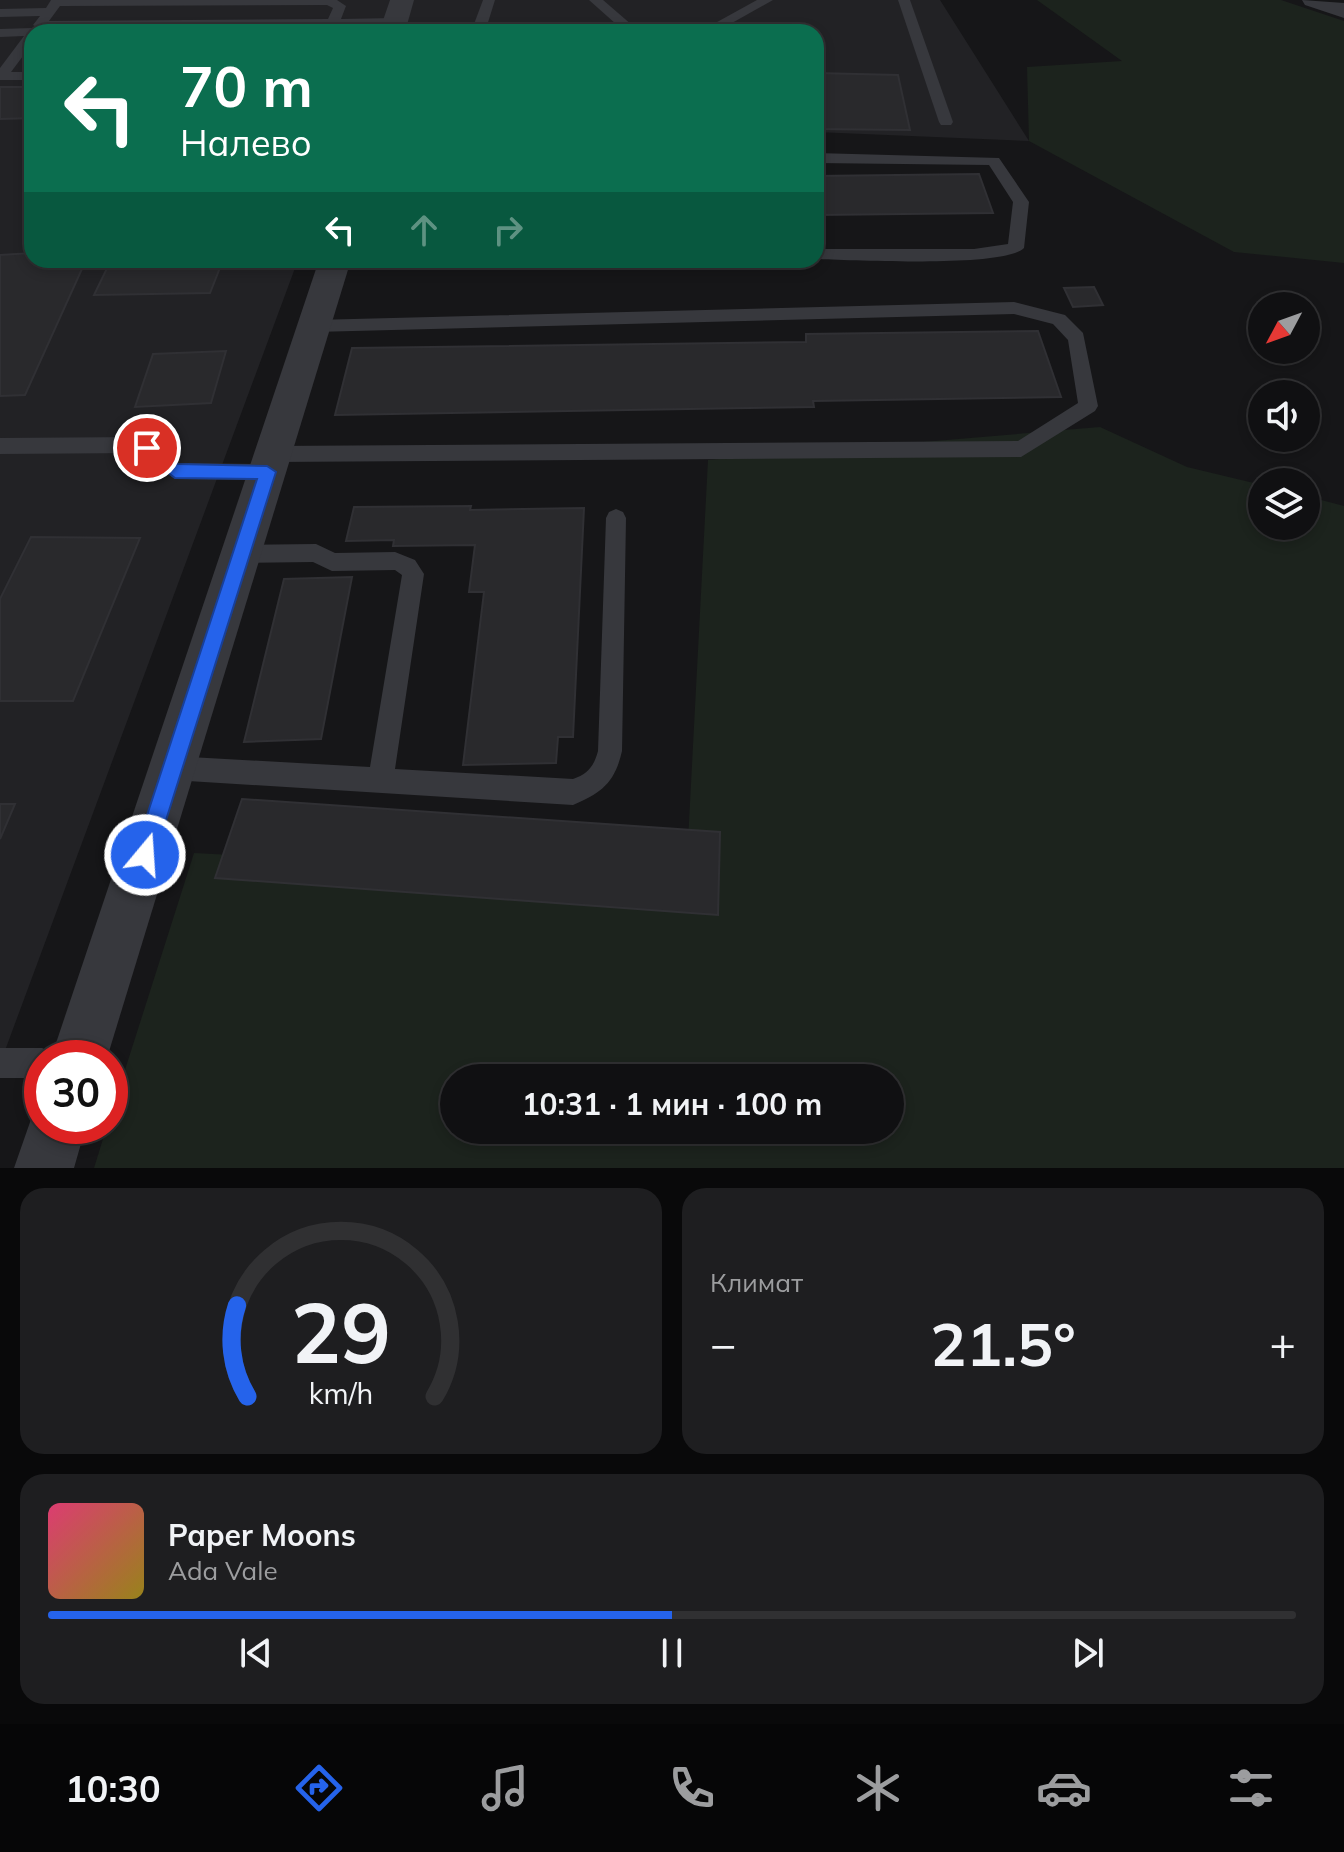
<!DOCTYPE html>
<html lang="ru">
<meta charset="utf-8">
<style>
body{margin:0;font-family:Mulish,sans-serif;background:#1e1e20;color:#f1f3f6;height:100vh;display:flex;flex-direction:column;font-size:30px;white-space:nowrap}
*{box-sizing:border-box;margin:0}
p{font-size:26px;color:#9c9d9f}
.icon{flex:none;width:44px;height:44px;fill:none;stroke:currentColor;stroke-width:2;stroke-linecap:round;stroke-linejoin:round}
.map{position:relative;height:1168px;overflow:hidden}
.side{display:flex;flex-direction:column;gap:20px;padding:20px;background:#09090a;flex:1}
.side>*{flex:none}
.hud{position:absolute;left:24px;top:24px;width:800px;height:244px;border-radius:24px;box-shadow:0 4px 12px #0003,0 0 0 2px #303032;background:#0b6e4f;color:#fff;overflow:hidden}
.needle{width:52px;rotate:229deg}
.controls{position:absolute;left:1248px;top:292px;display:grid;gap:16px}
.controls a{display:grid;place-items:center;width:72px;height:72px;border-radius:50%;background:#101012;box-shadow:0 4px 12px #0003,0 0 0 2px #303032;font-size:40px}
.speed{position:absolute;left:24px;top:1040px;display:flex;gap:16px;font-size:40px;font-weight:700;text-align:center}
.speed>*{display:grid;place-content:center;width:104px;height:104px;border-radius:50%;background:#101012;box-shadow:0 4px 12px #0003,0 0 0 2px #303032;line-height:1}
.speed .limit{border:12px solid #d22;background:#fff;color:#111}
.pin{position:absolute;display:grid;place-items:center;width:68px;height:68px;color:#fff;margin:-34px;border:4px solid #fff;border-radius:50%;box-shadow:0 2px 8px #0007}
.me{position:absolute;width:88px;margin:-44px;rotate:18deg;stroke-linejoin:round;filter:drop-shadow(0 0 6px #0008)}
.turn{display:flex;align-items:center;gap:28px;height:168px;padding:0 24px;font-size:36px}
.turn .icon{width:104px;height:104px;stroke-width:2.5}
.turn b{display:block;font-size:56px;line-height:68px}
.lanes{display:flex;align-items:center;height:76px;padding:0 24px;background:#0003;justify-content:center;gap:40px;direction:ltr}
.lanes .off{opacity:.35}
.big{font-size:60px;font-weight:700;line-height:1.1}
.side .tile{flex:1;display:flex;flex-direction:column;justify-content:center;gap:12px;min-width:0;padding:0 28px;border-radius:24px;background:#1e1e20}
.side .dial{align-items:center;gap:0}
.dial svg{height:208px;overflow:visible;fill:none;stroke:#303032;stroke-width:7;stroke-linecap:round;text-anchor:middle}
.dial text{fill:#f1f3f6;stroke:none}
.song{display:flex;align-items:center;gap:24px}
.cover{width:96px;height:96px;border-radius:12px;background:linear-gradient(135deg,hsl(340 70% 55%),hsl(50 70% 35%))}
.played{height:8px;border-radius:4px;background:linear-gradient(90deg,#2563eb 50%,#303032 50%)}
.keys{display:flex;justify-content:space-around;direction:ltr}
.heat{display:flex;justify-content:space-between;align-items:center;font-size:44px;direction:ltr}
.side .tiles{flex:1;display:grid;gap:20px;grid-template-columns:1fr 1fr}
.tile:last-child{grid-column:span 2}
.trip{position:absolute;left:440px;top:1064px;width:464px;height:80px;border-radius:40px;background:#101012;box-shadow:0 4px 12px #0003,0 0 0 2px #303032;font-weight:700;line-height:80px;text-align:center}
.menu{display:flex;height:128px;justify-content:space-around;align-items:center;background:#060607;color:#9c9d9f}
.menu .icon{width:56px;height:56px}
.menu .current{color:#2563eb}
.menu b{font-size:36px;color:#f1f3f6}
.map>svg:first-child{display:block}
.built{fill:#222225}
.green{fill:#1c231d;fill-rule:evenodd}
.building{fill:#29292c;stroke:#303034;stroke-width:2}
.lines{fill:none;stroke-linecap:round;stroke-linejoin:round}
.lane{fill:#37383d;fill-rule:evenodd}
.street{fill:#37383d;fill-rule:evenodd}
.route{fill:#2563eb;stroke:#184099;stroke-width:2}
</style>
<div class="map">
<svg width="1344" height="1168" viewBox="0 0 1344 1168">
<rect width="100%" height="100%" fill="#161618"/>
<!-- built -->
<polygon class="built" points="0,0 940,0 1029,141 816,132 816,32 32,32 32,260 298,260 0,1064"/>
<!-- green -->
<g class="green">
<polygon points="1037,0 1281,0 1344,21 1344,263 1234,252 1029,141 1027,67 1122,61"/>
<path d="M1100,427L1187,467L1262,485V526H1306V496L1344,506V1168H94L107,1126H110V1117L194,853L686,879L708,460ZM454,1078H890V1130H454Z"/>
</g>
<!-- building -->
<g class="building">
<polygon points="816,73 898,75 910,130 816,129"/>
<polygon points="0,87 32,87 32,118 0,119"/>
<polygon points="979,174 993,213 816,215 816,176"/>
<polygon points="32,253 32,260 86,260 25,395 0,396 0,255"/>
<polygon points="111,260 223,260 210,293 94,295"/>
<polygon points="1094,287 1103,305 1073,307 1064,288"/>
<polygon points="1038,331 1061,397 813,401 814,407 335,415 352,348 806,342 806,334"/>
<polygon points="226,351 211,403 135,407 153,354"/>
<polygon points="471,506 470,510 584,508 573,737 558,737 556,763 463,765 484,592 469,592 475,545 393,546 394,540 346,541 354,507"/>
<polygon points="31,537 140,538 73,701 0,701 0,599"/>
<polygon points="352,577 321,739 244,742 284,579"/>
<polygon points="242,799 720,832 718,915 215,878"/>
<polygon points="0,804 15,804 0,839"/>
</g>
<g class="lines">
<!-- lane -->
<g class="lane">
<path d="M51,0H337L346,6L341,19L395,18L401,22L395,26L40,29L33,25L40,16L0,17V9L46,8ZM327,5L333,8L328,19L49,21L60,6Z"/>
<polygon points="483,0 495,0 485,32 471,32"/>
<polygon points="589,0 603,0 640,32 625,32"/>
<polygon points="757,0 773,0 716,32 699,32"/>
<polygon points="898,0 910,0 953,122 951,125 941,125 939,122"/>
<polygon points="32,28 39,32 32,32 32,44 11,72 32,72 32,80 0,80 0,68 24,36 0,37 0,29"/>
<path d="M816,153L999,158L1029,202L1024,248C1005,268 851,260 816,259V249H974L1008,244L1013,202L989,165L816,163Z"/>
<polygon points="1014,302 1065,315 1083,333 1098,406 1095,411 1021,457 273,462 266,460 263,454 266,448 273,446 1018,441 1078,403 1068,340 1053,324 1014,314 314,332 305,326 314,320"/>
<polygon points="141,437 179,463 267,464 274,466 277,472 274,478 267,480 175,479 137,453 0,454 0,438"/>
<path d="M616,509L623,512L626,518L622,751C615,782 602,793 573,805L172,780L163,777L160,768L163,759L172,756L370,767L402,575L395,570L332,571L313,562L241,563L233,560L230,554L233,548L241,545L316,544L335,553L395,552L415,560L424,574L395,769L573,779C588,774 594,766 598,751L606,518L609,512Z"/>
<polygon points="0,1048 42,1048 52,1053 55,1058 42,1058 42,1078 0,1078"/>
</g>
<!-- street -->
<g class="street">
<polygon points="390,0 414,0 405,32 379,32"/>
<polygon points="1302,0 1344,3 1344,18 1305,5"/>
<polygon points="319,260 351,260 107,1058 51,1058"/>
<polygon points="42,1103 42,1126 86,1126 74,1168 14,1168 36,1105"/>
</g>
</g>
<!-- route -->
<polygon class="route" points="147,442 178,464 267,466 276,472 155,855 152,863 145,866 137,863 134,855 257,479 175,478 142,453 139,448"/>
</svg>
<div class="controls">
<a><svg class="needle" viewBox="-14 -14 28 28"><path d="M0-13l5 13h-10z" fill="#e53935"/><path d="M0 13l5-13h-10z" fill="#9c9d9f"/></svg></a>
<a><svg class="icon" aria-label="sound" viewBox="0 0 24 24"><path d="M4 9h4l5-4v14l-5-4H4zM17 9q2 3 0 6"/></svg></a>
<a><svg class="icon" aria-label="layers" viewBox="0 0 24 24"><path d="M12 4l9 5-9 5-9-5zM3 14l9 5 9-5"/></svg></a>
</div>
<div class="speed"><div class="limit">30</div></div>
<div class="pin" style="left:147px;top:448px;background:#d93025"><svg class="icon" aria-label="arrive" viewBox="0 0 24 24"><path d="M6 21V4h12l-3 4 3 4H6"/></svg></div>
<svg class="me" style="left:145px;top:855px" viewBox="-20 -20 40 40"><circle r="17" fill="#2563eb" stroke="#fff" stroke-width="3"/><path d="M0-11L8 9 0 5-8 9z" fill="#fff"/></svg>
<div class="trip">10:31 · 1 мин · 100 m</div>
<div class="hud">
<div class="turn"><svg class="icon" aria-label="left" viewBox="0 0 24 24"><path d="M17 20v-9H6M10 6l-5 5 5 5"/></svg><div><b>70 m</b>Налево</div></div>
<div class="lanes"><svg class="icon" aria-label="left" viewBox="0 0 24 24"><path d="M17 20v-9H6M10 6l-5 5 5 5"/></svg><svg class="icon off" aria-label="ahead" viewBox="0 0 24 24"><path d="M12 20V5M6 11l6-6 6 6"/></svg><svg class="icon off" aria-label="right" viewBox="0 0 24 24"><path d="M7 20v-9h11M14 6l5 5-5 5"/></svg></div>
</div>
</div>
<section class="side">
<div class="tiles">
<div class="tile dial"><svg viewBox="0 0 100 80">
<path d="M14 69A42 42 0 1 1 86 69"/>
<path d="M14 69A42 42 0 0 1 10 34" stroke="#2563eb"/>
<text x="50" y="56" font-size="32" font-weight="700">29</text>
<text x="50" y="72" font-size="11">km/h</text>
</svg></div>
<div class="tile"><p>Климат</p>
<div class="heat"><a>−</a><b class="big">21.5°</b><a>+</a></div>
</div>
<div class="tile">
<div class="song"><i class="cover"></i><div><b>Paper Moons</b><p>Ada Vale</p></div></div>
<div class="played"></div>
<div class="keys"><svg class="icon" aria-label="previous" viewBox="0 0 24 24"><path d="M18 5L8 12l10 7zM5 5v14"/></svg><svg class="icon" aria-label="pause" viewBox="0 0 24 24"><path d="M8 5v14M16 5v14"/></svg><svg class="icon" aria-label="next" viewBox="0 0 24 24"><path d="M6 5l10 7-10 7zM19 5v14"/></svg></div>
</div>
</div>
</section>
<nav class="menu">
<b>10:30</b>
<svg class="icon current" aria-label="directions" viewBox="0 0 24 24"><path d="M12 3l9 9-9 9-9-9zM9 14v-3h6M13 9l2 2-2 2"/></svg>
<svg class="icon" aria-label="music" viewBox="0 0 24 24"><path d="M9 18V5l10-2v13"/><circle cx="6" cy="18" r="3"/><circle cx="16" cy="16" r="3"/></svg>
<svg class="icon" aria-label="phone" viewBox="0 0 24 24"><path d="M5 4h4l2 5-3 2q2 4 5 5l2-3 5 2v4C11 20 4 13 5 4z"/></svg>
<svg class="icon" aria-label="climate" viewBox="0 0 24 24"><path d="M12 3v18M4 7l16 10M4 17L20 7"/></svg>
<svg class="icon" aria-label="car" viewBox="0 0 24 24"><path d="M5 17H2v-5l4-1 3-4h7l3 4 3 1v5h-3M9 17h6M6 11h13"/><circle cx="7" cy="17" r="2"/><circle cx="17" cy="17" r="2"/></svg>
<svg class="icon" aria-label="filters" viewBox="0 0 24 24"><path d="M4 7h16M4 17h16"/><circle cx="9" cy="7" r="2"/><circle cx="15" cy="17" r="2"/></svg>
</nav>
